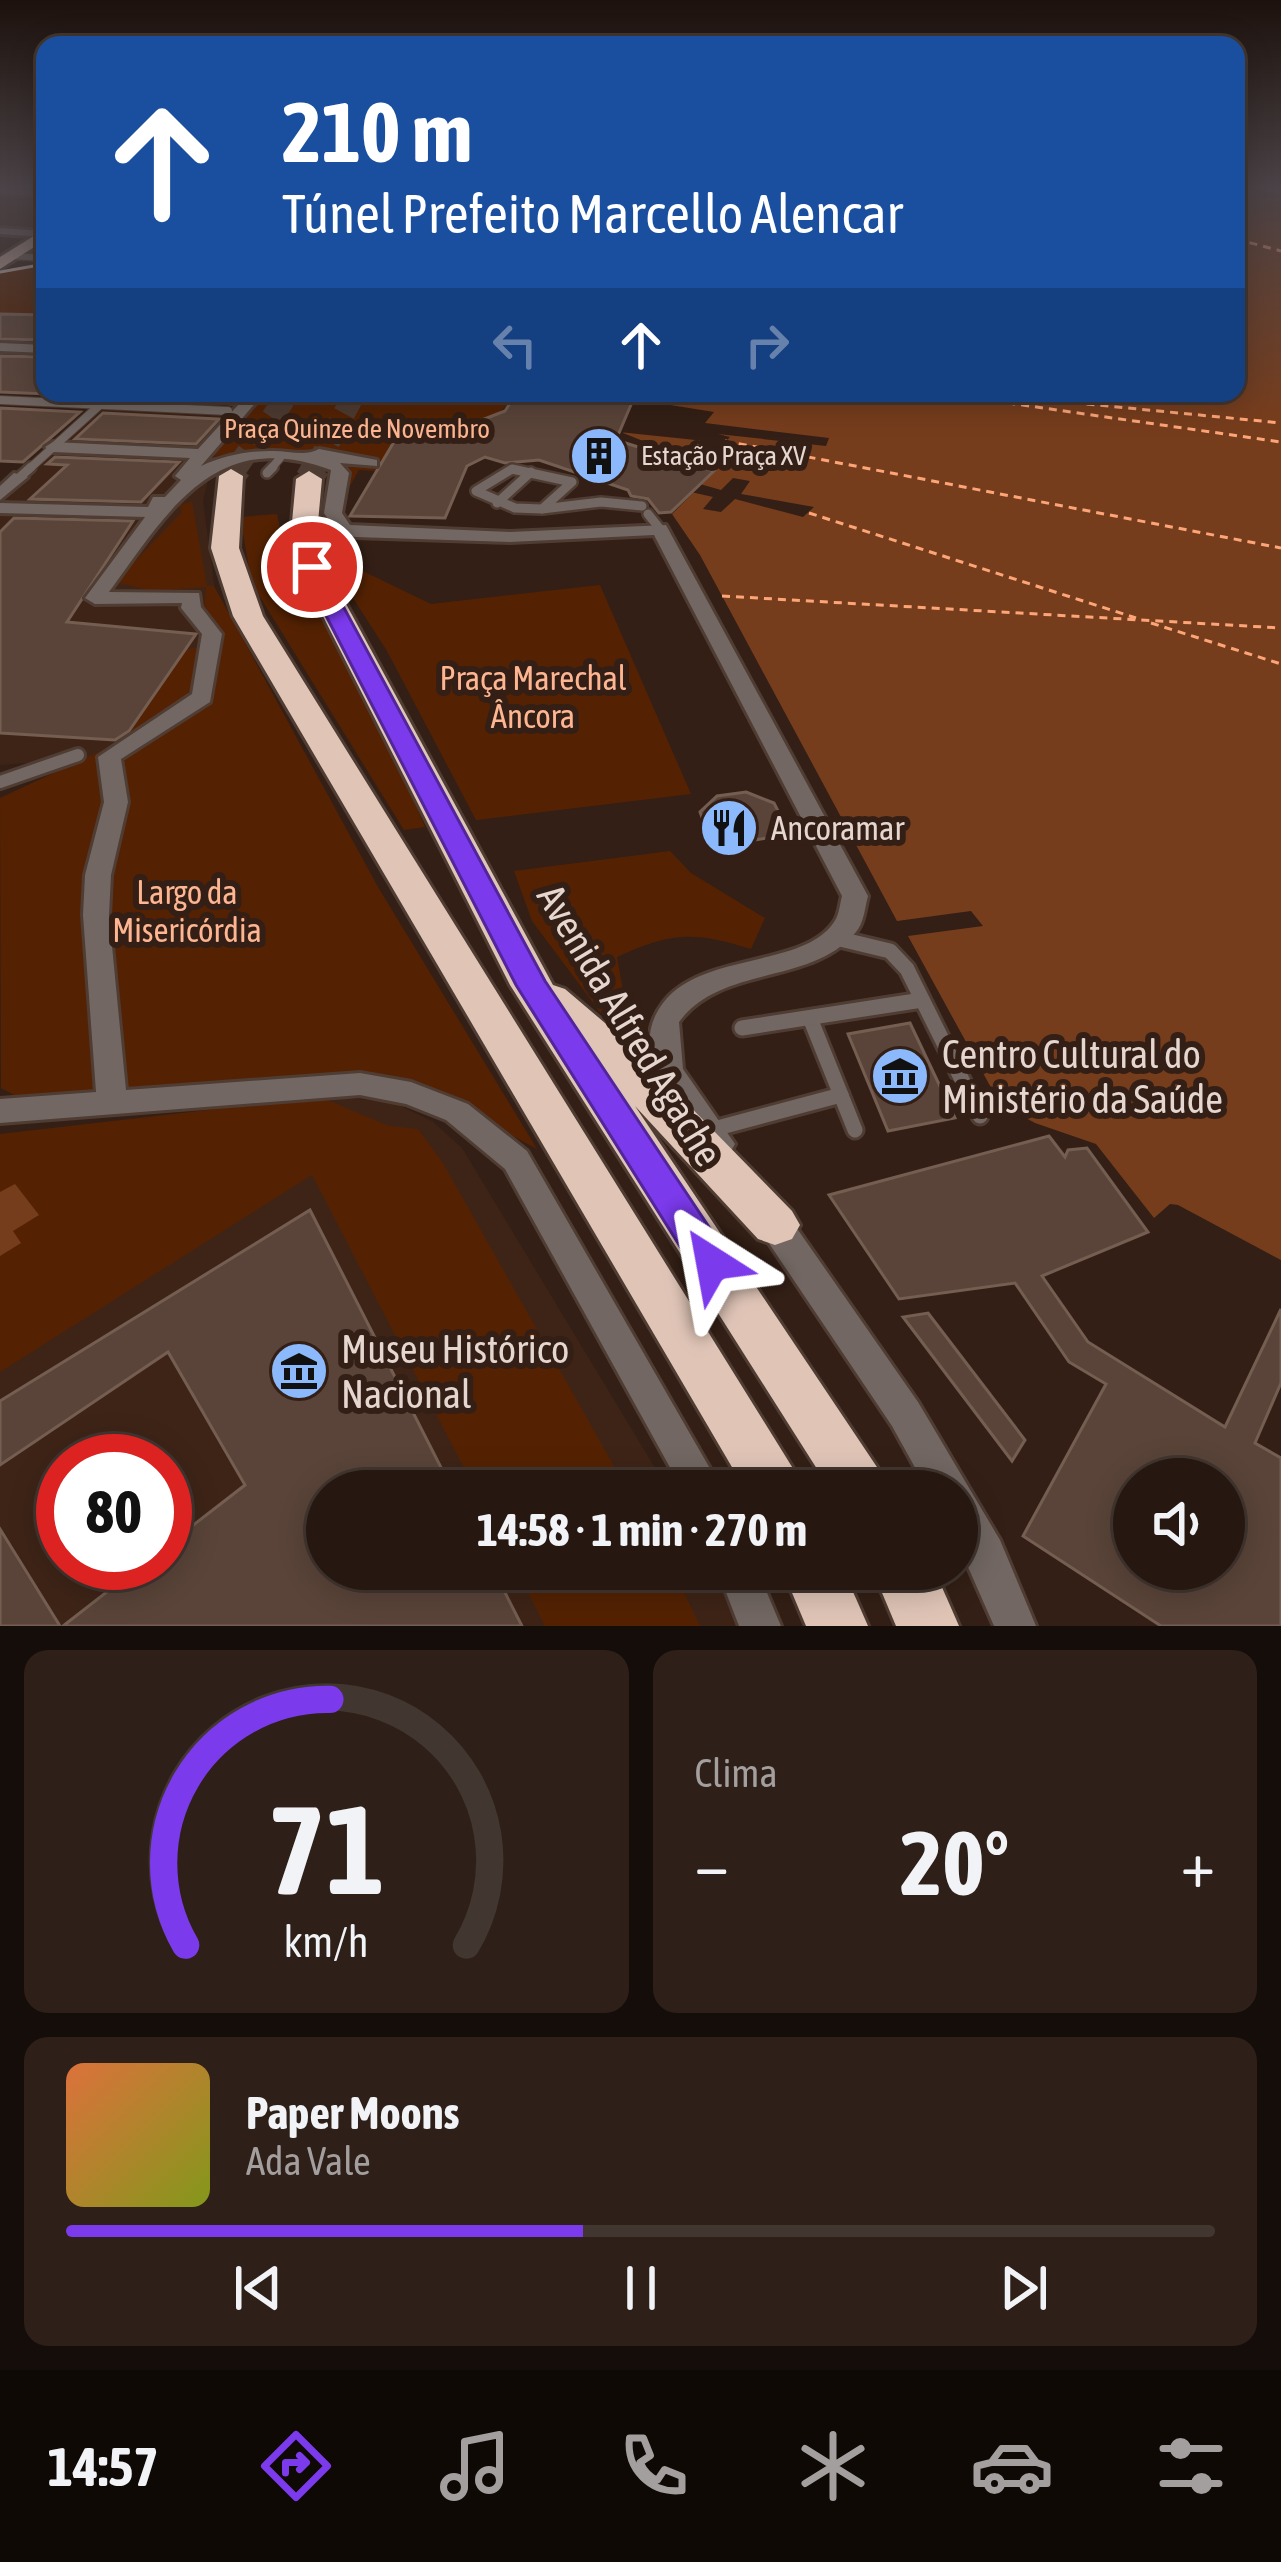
<!DOCTYPE html>
<html lang="pt">
<meta charset="utf-8">
<style>
body{margin:0;font-family:"Asap Condensed",sans-serif;background:#2e2019;color:#f1f3f6;height:100vh;display:flex;flex-direction:column;font-size:45px;white-space:nowrap}
*{box-sizing:border-box;margin:0}
p{font-size:39px;color:#a49f9f}
.icon{flex:none;width:66px;height:66px;fill:none;stroke:currentColor;stroke-width:2;stroke-linecap:round;stroke-linejoin:round}
.map{position:relative;height:1626px;overflow:hidden}
.panel{display:flex;flex-direction:column;gap:24px;padding:24px;background:#150d09;flex:1}
.panel>*{flex:none}
.top-card{position:absolute;left:36px;top:36px;width:1209px;height:366px;border-radius:24px;box-shadow:0 6px 30px #0003,0 0 0 3px #423630;background:#1a4fa0;color:#fff;overflow:hidden}
.buttons{position:absolute;left:1113px;top:1458px;display:grid;gap:24px}
.buttons a{display:grid;place-items:center;width:132px;height:132px;border-radius:50%;background:#261710;box-shadow:0 6px 30px #0003,0 0 0 3px #423630;font-size:60px}
.speed{position:absolute;left:36px;top:1434px;display:flex;gap:24px;font-size:60px;font-weight:700;text-align:center}
.speed>*{display:grid;place-content:center;width:156px;height:156px;border-radius:50%;background:#261710;box-shadow:0 6px 30px #0003,0 0 0 3px #423630;line-height:1}
.speed .limit{border:18px solid #d22;background:#fff;color:#111}
.pin{position:absolute;display:grid;place-items:center;width:102px;height:102px;color:#fff;margin:-51px;border:6px solid #fff;border-radius:50%;box-shadow:0 3px 12px #0007}
.me{position:absolute;width:132px;margin:-66px;rotate:326deg;stroke-linejoin:round;filter:drop-shadow(0 0 9px #0008)}
.turn{display:flex;align-items:center;gap:42px;height:252px;padding:0 48px;font-size:54px}
.turn .icon{width:156px;height:156px;stroke-width:2.5}
.turn b{display:block;font-size:84px;line-height:102px}
.lanes{display:flex;align-items:center;height:114px;padding:0 48px;background:#0003;justify-content:center;gap:60px;direction:ltr}
.lanes .off{opacity:.35}
.big{font-size:90px;font-weight:700;line-height:1.1}
.panel .widget{flex:1;display:flex;flex-direction:column;justify-content:center;gap:18px;min-width:0;padding:0 42px;border-radius:24px;background:#2e2019}
.panel .dial{align-items:center;gap:0}
.dial svg{height:312px;overflow:visible;fill:none;stroke:#423630;stroke-width:7;stroke-linecap:round;text-anchor:middle}
.dial text{fill:#f1f3f6;stroke:none}
.song{display:flex;align-items:center;gap:36px}
.cover{width:144px;height:144px;border-radius:18px;background:linear-gradient(135deg,hsl(20 70% 55%),hsl(70 70% 35%))}
.played{height:12px;border-radius:6px;background:linear-gradient(90deg,#7c3aed 45%,#423630 45%)}
.keys{display:flex;justify-content:space-around;direction:ltr}
.heat{display:flex;justify-content:space-between;align-items:center;font-size:66px;direction:ltr}
.panel .tiles{flex:1;display:grid;gap:24px;grid-template-columns:1fr 1fr}
.widget:last-child{grid-column:span 2}
.trip{position:absolute;left:306px;top:1470px;width:672px;height:120px;border-radius:60px;background:#261710;box-shadow:0 6px 30px #0003,0 0 0 3px #423630;font-weight:700;line-height:120px;text-align:center}
.dock{display:flex;height:192px;justify-content:space-around;align-items:center;background:#0f0906;color:#a49f9f}
.dock .icon{width:84px;height:84px}
.dock .on{color:#7c3aed}
.dock b{font-size:54px;color:#f1f3f6}
.map>svg:first-child{display:block}
.built{fill:#3e2417;fill-rule:evenodd}
.green{fill:#542203}
.water{fill:#763d1d}
.pier{fill:#331f15}
.lines{fill:none;stroke-linecap:round;stroke-linejoin:round}
.ferry{stroke:#fea578;stroke-width:3;stroke-dasharray:8 6;stroke-linecap:butt}
.building{fill:#5a4439;stroke:#745d51;stroke-width:3;fill-rule:evenodd}
.highway-tunnel-far1{stroke:#4e3b31;stroke-width:22;stroke-dasharray:22 10;stroke-linecap:butt}
.highway-tunnel{stroke:#4e3b31;stroke-width:28;stroke-dasharray:28 14;stroke-linecap:butt}
.lane-far4-casing{stroke:#4f3c33;stroke-width:9}
.lane-far3-casing{stroke:#4f3c33;stroke-width:10}
.lane-far2-casing{stroke:#4f3c33;stroke-width:14}
.lane-far1-casing{stroke:#4f3c33;stroke-width:18}
.lane-casing{stroke:#4f3c33;stroke-width:21}
.street-casing{stroke:#4f3c33;stroke-width:6}
.primary-casing{stroke:#4f3c33;stroke-width:6}
.highway-casing{stroke:#4f3c33;stroke-width:6}
.lane-far4{stroke:#726762;stroke-width:6}
.lane-far3{stroke:#726762;stroke-width:8}
.lane-far2{stroke:#726762;stroke-width:9}
.lane-far1{stroke:#726762;stroke-width:12}
.lane{stroke:#726762;stroke-width:15}
.street{fill:#726762;fill-rule:evenodd}
.primary{fill:#c1aa9f;fill-rule:evenodd}
.highway{fill:#e0c5b7;fill-rule:evenodd}
.tram{stroke:#c4b5ad;stroke-width:3}
.route{fill:#7c3aed;stroke:#51269a;stroke-width:3}
.labels{text-anchor:middle;stroke-width:12;stroke-linejoin:round;paint-order:stroke}
.far-park-label{font-size:27px;fill:#feb692;stroke:#331f15}
.far-poi-label{font-size:27px;fill:#e5d7d0;stroke:#331f15;text-anchor:start}
.park-label{font-size:33px;fill:#feb692;stroke:#331f15}
.poi-label{font-size:33px;fill:#e5d7d0;stroke:#331f15;text-anchor:start}
.near-street-label{font-size:39px;fill:#e5d7d0;stroke:#331f15}
.near-poi-label{font-size:39px;fill:#e5d7d0;stroke:#331f15;text-anchor:start}
</style>
<div class="map">
<svg width="1281" height="1626" viewBox="0 0 1281 1626">
<rect width="100%" height="100%" fill="#331f15"/>
<!-- built -->
<g class="built">
<polygon points="0,192 45,194 45,221 32,231 0,230"/>
<polygon points="120,393 268,393 211,467 203,501 215,592 257,694 105,757 0,765 0,514 10,504 1,501 102,409 229,414 233,409 116,402"/>
<path d="M322,1095L394,1103L432,1121L462,1148L669,1491H327V1569H716L737,1626H0V1138ZM63,1461H165V1563H63Z"/>
</g>
<!-- green -->
<g class="green">
<polygon points="45,265 45,315 0,314 0,273"/>
<path d="M249,393H547L516,394C491,432 442,432 401,430L376,471L359,470L346,493L347,470L327,458L195,455Z"/>
<polygon points="192,502 207,586 214,586 378,887 537,1149 429,1091 363,1077 113,1094 18,1097 1,1088 0,798 122,741 186,649 220,645 217,625 204,615 206,587 153,591 115,582 182,512 179,505"/>
<polygon points="277,514 288,566 373,704 425,827 404,830 252,584 240,517"/>
<polygon points="326,537 346,563 431,604 600,585 691,794 476,820 387,651 333,567"/>
<path d="M670,851L691,873L765,918L751,949C694,931 671,932 617,957L623,991L647,1013L641,1067L532,921L514,871Z"/>
<polygon points="320,1097 389,1126 418,1129 443,1163 628,1491 476,1491 312,1175 0,1372 0,1134"/>
<polygon points="516,1569 673,1569 700,1626 545,1626"/>
</g>
<!-- water -->
<g class="water">
<polygon points="1236,187 1281,195 1281,1260 1178,1205 1170,1204 1154,1218 1096,1144 1035,1123 1000,1104 908,936 983,926 971,911 897,921 700,555 672,514 716,470 623,433 637,393 1236,393"/>
<polygon points="15,1184 39,1215 13,1231 21,1243 0,1256 0,1192"/>
</g>
<!-- pier -->
<g class="pier">
<polygon points="633,399 714,412 705,423 829,438 826,446 718,434 730,437 719,449 702,447 705,441 619,432"/>
<polygon points="733,478 750,481 741,494 814,507 803,517 735,499 721,512 703,509 713,497 691,492 700,484 721,490"/>
</g>
<g class="lines">
<!-- ferry -->
<g class="ferry">
<polyline points="1236,239 1281,251"/>
<polyline points="938,393 1281,442"/>
<polyline points="975,393 1281,423"/>
<polyline points="725,441 1281,548"/>
<polyline points="809,513 1136,618"/>
<polyline points="722,596 1281,628"/>
<polyline points="1151,623 1281,664"/>
</g>
</g>
<!-- building -->
<g class="building">
<polygon points="0,314 45,315 45,340 0,339"/>
<polygon points="0,356 45,357 45,393 74,393 72,395 0,392"/>
<polygon points="140,393 243,393 233,404 134,398"/>
<polygon points="636,393 616,440 714,471 671,512 659,513 648,499 631,496 628,490 539,460 505,463 485,457 467,466 445,518 350,516 401,430 451,432 505,411 516,394"/>
<polygon points="0,408 80,412 23,462 0,461"/>
<polygon points="103,413 219,419 196,444 75,439"/>
<polygon points="55,457 179,462 141,502 30,499 67,465 47,464"/>
<polygon points="14,518 133,521 67,622 196,634 129,731 115,740 0,733 0,532"/>
<polygon points="746,792 774,803 783,821 767,838 737,843 707,831 700,812 717,796"/>
<polygon points="910,1023 955,1118 888,1131 848,1034"/>
<path d="M1049,1136L1065,1157L1068,1150L1087,1148L1148,1232L1042,1276L1088,1342L1225,1427L1281,1309V1383L1255,1443L1281,1458V1626H1161L1023,1536L1106,1384L1069,1362L1015,1283L899,1299L829,1195ZM1134,1479H1224V1569H1134Z"/>
<polygon points="310,1210 453,1491 327,1491 327,1569 493,1569 522,1626 63,1626 144,1563 165,1563 165,1547 245,1485 168,1352 0,1465 0,1401"/>
<polygon points="928,1313 1025,1440 1012,1461 903,1317"/>
<polygon points="0,1529 60,1626 0,1626"/>
</g>
<g class="lines">
<!-- highway-tunnel-far1 -->
<g class="highway-tunnel-far1">
<polyline points="235,470 289,393"/>
<polyline points="314,470 355,393"/>
</g>
<!-- highway-tunnel -->
<g class="highway-tunnel">
<polyline points="231,476 238,467"/>
<polyline points="309,479 316,467"/>
</g>
<defs>
<g id="lane-far4">
<polyline points="1262,187 1281,192"/>
<polyline points="12,256 45,258"/>
</g>
<g id="lane-far3">
<polyline points="0,400 228,411"/>
<polyline points="28,470 113,393"/>
<polyline points="270,470 280,458"/>
</g>
<g id="lane-far2">
<polygon points="512,469 572,482 542,509 515,508 476,491"/>
<polyline points="267,473 273,467"/>
<polyline points="20,477 31,467"/>
<polyline points="497,503 531,472"/>
<polyline points="542,509 601,502 642,506"/>
<polyline points="648,514 660,529"/>
</g>
<polyline id="lane-far1" points="0,782 78,755"/>
<g id="lane">
<polyline points="840,939 890,951 907,969 980,1116"/>
<polyline points="810,1018 855,1130"/>
<polyline points="742,1028 922,1000"/>
<polyline points="710,1130 841,1095"/>
</g>
<g id="street">
<polygon points="0,188 45,190 45,196 0,194"/>
<polygon points="0,228 44,231 45,237 0,234"/>
<polygon points="0,343 45,345 45,353 0,351"/>
<path d="M249,393H264L201,466C223,456 246,451 270,451C286,450 306,457 319,449L377,460V466L340,463L349,473L342,513L350,525L510,532L666,525L868,896C865,907 864,923 856,932C811,986 722,964 679,1022L683,1069L735,1144L730,1153C722,1155 720,1157 713,1154C694,1147 652,1075 650,1054C648,1034 651,1019 663,1003C701,952 804,968 834,922C839,916 840,903 842,896L654,535L510,542L355,537L337,533L324,513L331,470C215,426 167,513 109,592L199,593L201,607L222,634L210,702L121,759L128,802L111,875L109,915L126,1090L360,1073L411,1082L468,1104L527,1151L723,1491H683L505,1169L446,1120L406,1104L360,1095L0,1123V1099L96,1092L83,915L85,875L104,802L98,757L192,694L202,634L181,608L182,603L95,604L85,598L145,517L0,513V503L148,507L153,497H165L181,480L175,476L190,458L53,452L45,447L53,442L198,449Z"/>
<polygon points="14,473 28,477 0,500 0,486"/>
<polygon points="770,1204 782,1207 918,1402 1000,1540 1036,1626 994,1626 957,1542 957,1491 928,1491 892,1426 758,1227 754,1217 758,1207"/>
<polygon points="717,1569 757,1569 781,1626 739,1626"/>
</g>
<polygon id="primary" points="45,229 45,240 0,269 0,257"/>
<g id="highway">
<polygon points="231,469 243,476 239,548 263,616 807,1491 746,1491 233,616 211,548 219,476"/>
<polygon points="309,471 322,479 317,533 326,567 553,985 565,989 625,1040 792,1211 800,1225 792,1239 775,1245 758,1239 635,1106 893,1491 831,1491 510,985 298,567 291,533 296,479"/>
<polygon points="782,1569 843,1569 868,1626 806,1626"/>
<polygon points="872,1569 934,1569 959,1626 896,1626"/>
</g>
</defs>
<!-- lane-far4 casing -->
<use href="#lane-far4" class="lane-far4-casing"/>
<!-- lane-far3 casing -->
<use href="#lane-far3" class="lane-far3-casing"/>
<!-- lane-far2 casing -->
<use href="#lane-far2" class="lane-far2-casing"/>
<!-- lane-far1 casing -->
<use href="#lane-far1" class="lane-far1-casing"/>
<!-- lane casing -->
<use href="#lane" class="lane-casing"/>
<!-- street casing -->
<use href="#street" class="street-casing"/>
<!-- primary casing -->
<use href="#primary" class="primary-casing"/>
<!-- highway casing -->
<use href="#highway" class="highway-casing"/>
<!-- lane-far4 -->
<use href="#lane-far4" class="lane-far4"/>
<!-- lane-far3 -->
<use href="#lane-far3" class="lane-far3"/>
<!-- lane-far2 -->
<use href="#lane-far2" class="lane-far2"/>
<!-- lane-far1 -->
<use href="#lane-far1" class="lane-far1"/>
<!-- lane -->
<use href="#lane" class="lane"/>
<!-- street -->
<use href="#street" class="street"/>
<!-- primary -->
<use href="#primary" class="primary"/>
<!-- highway -->
<use href="#highway" class="highway"/>
<!-- tram -->
<polyline class="tram" points="0,272 45,264"/>
</g>
<!-- sky -->
<linearGradient id="sky" x2="0" y2="1"><stop stop-color="#1c110c"/><stop offset="0.45" stop-color="#4a4246"/><stop offset="1" stop-color="#4a4246" stop-opacity="0"/></linearGradient>
<rect width="1281" height="415" fill="url(#sky)"/>
<!-- route -->
<polygon class="route" points="312,561 322,567 545,981 725,1251 731,1263 725,1275 712,1279 698,1275 516,985 301,567"/>
<!-- icons -->
<defs>
<symbol id="building-disc" viewBox="-11 -11 22 22"><circle r="9.5" fill="#8bb9fc" stroke="#331f15"/><path d="M-4-6H4V6H1V3H-1V6H-4ZM-2.5-4.3h1.7v1.8h-1.7ZM.8-4.3h1.7v1.8H.8ZM-2.5-1h1.7V.8h-1.7ZM.8-1h1.7V.8H.8Z" fill="#111"/></symbol>
<symbol id="restaurant-disc" viewBox="-11 -11 22 22"><circle r="9.5" fill="#8bb9fc" stroke="#331f15"/><path d="M-5-6h1v4h1v-4h1v4h1v-4h1v5L-1.5 .5V6h-2V.5L-5-1ZM5-6V6H3V1.5H1.5Q1.5-4 5-6Z" fill="#111"/></symbol>
<symbol id="museum-disc" viewBox="-11 -11 22 22"><circle r="9.5" fill="#8bb9fc" stroke="#331f15"/><path d="M0-6L6-3V-2H-6V-3ZM-5-1h2V3h-2ZM-1-1h2V3h-2ZM3-1h2V3H3ZM-6 4H6V6H-6Z" fill="#111"/></symbol>
</defs>
<g fill-rule="evenodd">
<use href="#building-disc" x="566" y="423" width="66" height="66"/>
<use href="#restaurant-disc" x="696" y="795" width="66" height="66"/>
<use href="#museum-disc" x="867" y="1043" width="66" height="66"/>
<use href="#museum-disc" x="266" y="1338" width="66" height="66"/>
</g>
<g class="labels">
<!-- far-park labels -->
<g class="far-park-label">
<text x="357" y="438">Praça Quinze de Novembro</text>
</g>
<!-- far-poi labels -->
<g class="far-poi-label">
<text x="641" y="465">Estação Praça XV</text>
</g>
<!-- park labels -->
<g class="park-label">
<text x="533" y="690">Praça Marechal<tspan x="533" dy="38">Âncora</tspan></text>
<text x="187" y="904">Largo da<tspan x="187" dy="38">Misericórdia</tspan></text>
</g>
<!-- poi labels -->
<g class="poi-label">
<text x="771" y="840">Ancoramar</text>
</g>
<!-- near-street labels -->
<g class="near-street-label">
<text transform="translate(630 1025) rotate(59)" y="14">Avenida Alfred Agache</text>
</g>
<!-- near-poi labels -->
<g class="near-poi-label">
<text x="942" y="1068">Centro Cultural do<tspan x="942" dy="45">Ministério da Saúde</tspan></text>
<text x="341" y="1363">Museu Histórico<tspan x="341" dy="45">Nacional</tspan></text>
</g>
</g>
</svg>
<div class="buttons">
<a><svg class="icon" aria-label="sound" viewBox="0 0 24 24"><path d="M4 9h4l5-4v14l-5-4H4zM17 9q2 3 0 6"/></svg></a>
</div>
<div class="speed"><div class="limit">80</div></div>
<div class="pin" style="left:312px;top:567px;background:#d93025"><svg class="icon" aria-label="arrive" viewBox="0 0 24 24"><path d="M6 21V4h12l-3 4 3 4H6"/></svg></div>
<svg class="me" style="left:712px;top:1263px" viewBox="-20 -20 40 40"><path d="M0-17L14 15 0 8-14 15z" fill="#7c3aed" stroke="#fff" stroke-width="4"/></svg>
<div class="trip">14:58 · 1 min · 270 m</div>
<div class="top-card">
<div class="turn"><svg class="icon" aria-label="ahead" viewBox="0 0 24 24"><path d="M12 20V5M6 11l6-6 6 6"/></svg><div><b>210 m</b>Túnel Prefeito Marcello Alencar</div></div>
<div class="lanes"><svg class="icon off" aria-label="left" viewBox="0 0 24 24"><path d="M17 20v-9H6M10 6l-5 5 5 5"/></svg><svg class="icon" aria-label="ahead" viewBox="0 0 24 24"><path d="M12 20V5M6 11l6-6 6 6"/></svg><svg class="icon off" aria-label="right" viewBox="0 0 24 24"><path d="M7 20v-9h11M14 6l5 5-5 5"/></svg></div>
</div>
</div>
<section class="panel">
<div class="tiles">
<div class="widget dial"><svg viewBox="0 0 100 80">
<path d="M14 69A42 42 0 1 1 86 69"/>
<path d="M14 69A42 42 0 0 1 51 6" stroke="#7c3aed"/>
<text x="50" y="56" font-size="32" font-weight="700">71</text>
<text x="50" y="72" font-size="11">km/h</text>
</svg></div>
<div class="widget"><p>Clima</p>
<div class="heat"><a>−</a><b class="big">20°</b><a>+</a></div>
</div>
<div class="widget">
<div class="song"><i class="cover"></i><div><b>Paper Moons</b><p>Ada Vale</p></div></div>
<div class="played"></div>
<div class="keys"><svg class="icon" aria-label="previous" viewBox="0 0 24 24"><path d="M18 5L8 12l10 7zM5 5v14"/></svg><svg class="icon" aria-label="pause" viewBox="0 0 24 24"><path d="M8 5v14M16 5v14"/></svg><svg class="icon" aria-label="next" viewBox="0 0 24 24"><path d="M6 5l10 7-10 7zM19 5v14"/></svg></div>
</div>
</div>
</section>
<nav class="dock">
<b>14:57</b>
<svg class="icon on" aria-label="directions" viewBox="0 0 24 24"><path d="M12 3l9 9-9 9-9-9zM9 14v-3h6M13 9l2 2-2 2"/></svg>
<svg class="icon" aria-label="music" viewBox="0 0 24 24"><path d="M9 18V5l10-2v13"/><circle cx="6" cy="18" r="3"/><circle cx="16" cy="16" r="3"/></svg>
<svg class="icon" aria-label="phone" viewBox="0 0 24 24"><path d="M5 4h4l2 5-3 2q2 4 5 5l2-3 5 2v4C11 20 4 13 5 4z"/></svg>
<svg class="icon" aria-label="climate" viewBox="0 0 24 24"><path d="M12 3v18M4 7l16 10M4 17L20 7"/></svg>
<svg class="icon" aria-label="car" viewBox="0 0 24 24"><path d="M5 17H2v-5l4-1 3-4h7l3 4 3 1v5h-3M9 17h6M6 11h13"/><circle cx="7" cy="17" r="2"/><circle cx="17" cy="17" r="2"/></svg>
<svg class="icon" aria-label="filters" viewBox="0 0 24 24"><path d="M4 7h16M4 17h16"/><circle cx="9" cy="7" r="2"/><circle cx="15" cy="17" r="2"/></svg>
</nav>
